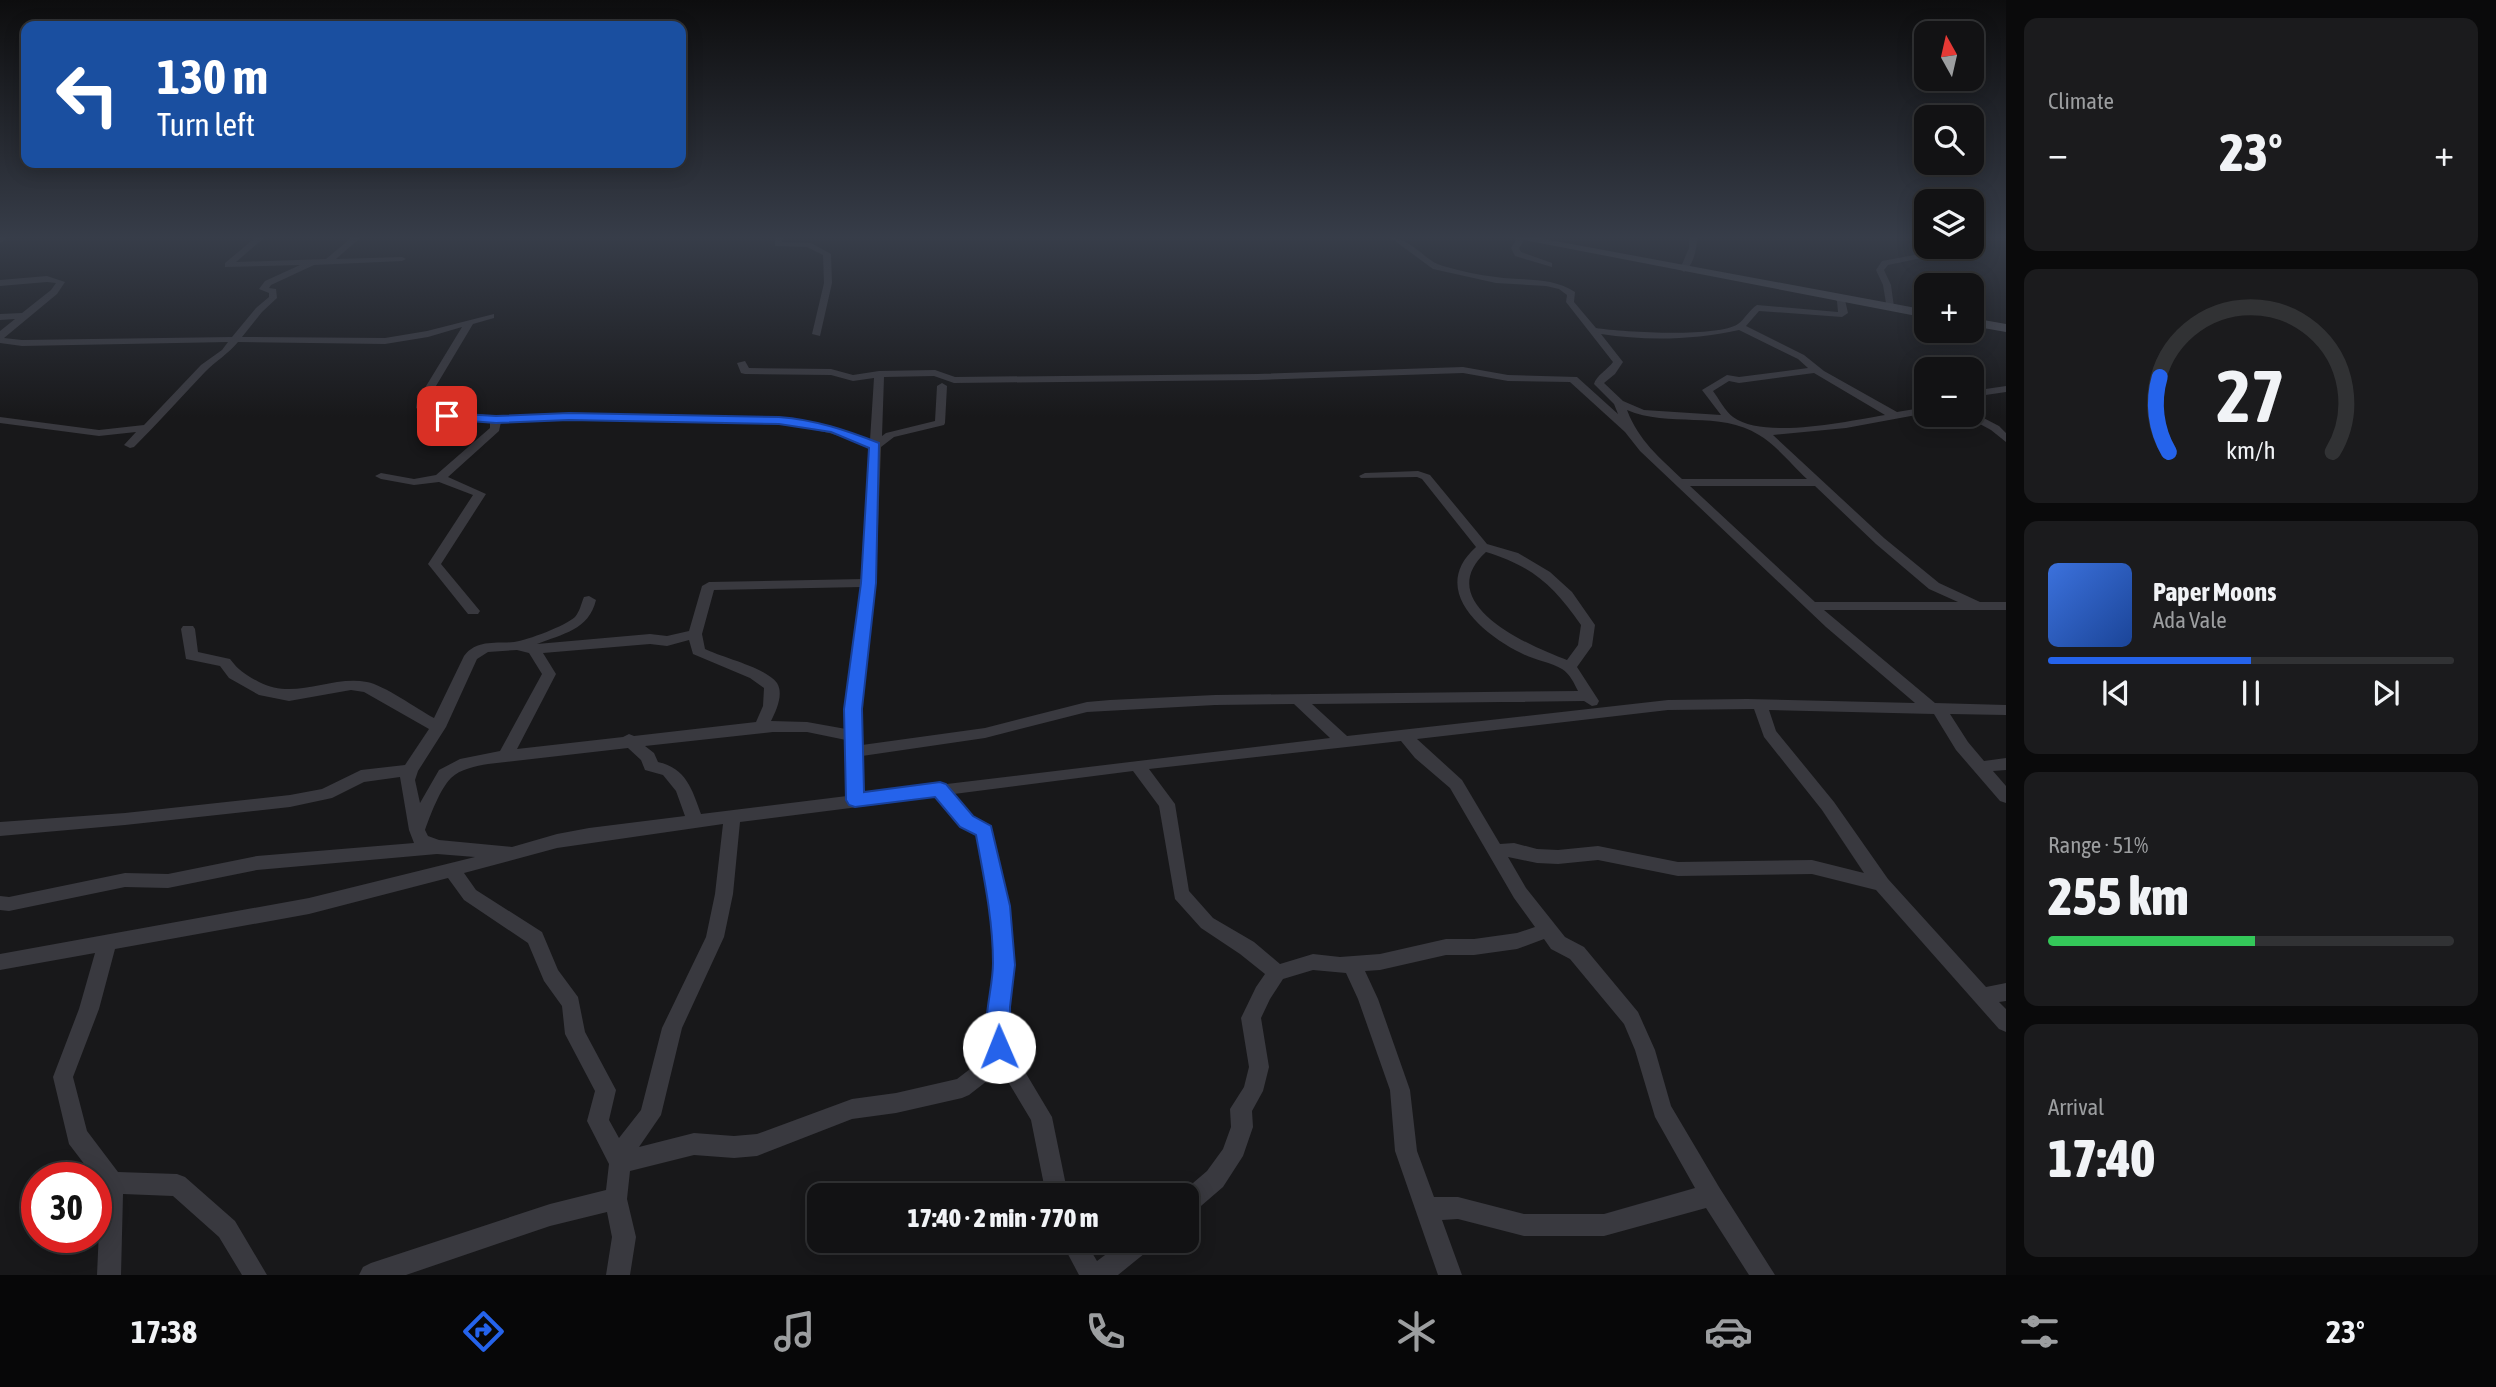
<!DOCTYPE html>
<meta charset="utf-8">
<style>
body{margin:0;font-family:"Asap Condensed",sans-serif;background:#1b1b1d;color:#f1f3f6;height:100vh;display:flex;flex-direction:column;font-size:26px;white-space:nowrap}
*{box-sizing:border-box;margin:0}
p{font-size:23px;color:#9c9ea0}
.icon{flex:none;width:38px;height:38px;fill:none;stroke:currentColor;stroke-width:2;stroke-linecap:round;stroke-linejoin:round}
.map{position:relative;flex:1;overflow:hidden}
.drawer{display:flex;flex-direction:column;gap:18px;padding:18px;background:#0a0a0b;width:490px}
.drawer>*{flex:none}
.guide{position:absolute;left:21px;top:21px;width:665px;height:147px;border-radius:14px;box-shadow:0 4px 18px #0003,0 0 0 2px #313234;background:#1a4fa0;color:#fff;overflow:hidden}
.needle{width:46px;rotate:352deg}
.fabs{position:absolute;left:1914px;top:21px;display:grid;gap:14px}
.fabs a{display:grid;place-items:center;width:70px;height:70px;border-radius:14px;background:#121214;box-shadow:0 4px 18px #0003,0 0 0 2px #313234;font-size:35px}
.speed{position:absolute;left:21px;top:1162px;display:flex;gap:14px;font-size:35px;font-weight:700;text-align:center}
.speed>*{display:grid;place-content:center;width:91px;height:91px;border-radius:50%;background:#121214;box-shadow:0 4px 18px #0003,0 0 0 2px #313234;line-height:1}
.speed .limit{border:10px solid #d22;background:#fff;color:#111}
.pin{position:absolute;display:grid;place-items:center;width:60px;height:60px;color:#fff;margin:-30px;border-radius:14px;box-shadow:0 4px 10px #0006}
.me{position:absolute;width:77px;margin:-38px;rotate:359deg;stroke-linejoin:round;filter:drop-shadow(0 0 5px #0008)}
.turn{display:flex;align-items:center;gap:24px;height:147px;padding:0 21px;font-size:32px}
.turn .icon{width:91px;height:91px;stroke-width:2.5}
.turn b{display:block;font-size:49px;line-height:60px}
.big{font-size:52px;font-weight:800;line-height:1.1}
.drawer .card{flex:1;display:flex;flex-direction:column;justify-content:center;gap:10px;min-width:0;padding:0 24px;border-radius:14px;background:#1b1b1d}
.drawer .dial{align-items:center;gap:0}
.dial svg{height:182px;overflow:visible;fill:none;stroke:#313234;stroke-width:7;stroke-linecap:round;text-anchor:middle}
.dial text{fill:#f1f3f6;stroke:none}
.song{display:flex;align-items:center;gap:21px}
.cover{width:84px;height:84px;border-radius:10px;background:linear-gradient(135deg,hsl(220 70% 55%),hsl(220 70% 35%))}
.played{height:7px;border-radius:4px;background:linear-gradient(90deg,#2563eb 50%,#313234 50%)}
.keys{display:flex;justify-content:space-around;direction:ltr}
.heat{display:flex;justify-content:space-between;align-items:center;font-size:38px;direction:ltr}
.charge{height:10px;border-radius:5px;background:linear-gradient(90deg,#34c759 51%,#313234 0)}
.trip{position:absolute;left:807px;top:1183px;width:392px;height:70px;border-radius:14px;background:#121214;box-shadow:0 4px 18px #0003,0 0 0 2px #313234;font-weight:800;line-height:70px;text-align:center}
.menu{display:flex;height:112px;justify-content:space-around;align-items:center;background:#070708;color:#9c9ea0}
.menu .icon{width:49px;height:49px}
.menu .selected{color:#2563eb}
.menu b{font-size:32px;color:#f1f3f6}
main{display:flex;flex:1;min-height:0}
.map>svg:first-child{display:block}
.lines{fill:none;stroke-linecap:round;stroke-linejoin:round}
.street{fill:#39393f;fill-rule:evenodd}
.secondary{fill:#47484f;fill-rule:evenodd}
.route{fill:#2563eb;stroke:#184099;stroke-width:2}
</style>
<main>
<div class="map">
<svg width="2006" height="1275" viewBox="0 0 2006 1275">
<rect width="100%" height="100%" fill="#18181a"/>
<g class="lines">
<!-- street -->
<g class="street">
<polygon points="0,238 7,238 0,243"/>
<path d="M255,238H264L236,262L326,259L351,238H360L336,259L402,257L406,259L402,261L314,265L271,285L269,288L276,289L277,298L262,312L242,337L385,338L427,331L494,314V318L473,324L427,401L426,407L432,410L496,416L569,413L779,417L832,426L870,440L874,378L853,381L831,375L745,374L741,373L737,363L745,361L749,368L831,369L853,375L879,371L935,370L955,377L1257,374L1463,367L1508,375L1577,377L1618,414L1614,404L1594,384C1596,376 1608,369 1613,362L1566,302L1567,295L1559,289L1546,286L1496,283L1433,269L1391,238C1412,238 1424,261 1443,266C1460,271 1479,275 1496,277C1523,281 1551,276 1575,292L1574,302L1596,328C1622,332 1717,338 1738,324C1745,319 1749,310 1757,305L1838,312L1837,301L1833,298L1840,296L1845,300L1848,313L1842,317L1759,311L1746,326L1804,355L1824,371L1897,412L1927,407V413L1846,428L1773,435L1884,538L1939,583L1980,602H2006V610H1824L1935,703L2006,705V715L1950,714L1968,742L1984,761L2006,758V770L1993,771L2006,786V803L2000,801L1956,750L1934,714L1769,710L1776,731L1834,802L1888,879L1986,987L2006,983V1001L1999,1002L2006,1009V1032L1999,1029L1876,890L1812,874L1678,876L1598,860L1558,864L1537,863L1508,857L1526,888L1565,937L1584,947L1638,1012L1655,1050L1671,1106L1719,1187L1775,1275H1749L1706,1208L1604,1236H1524L1458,1219L1442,1220L1462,1275H1438L1395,1151L1390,1090L1358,999L1346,973L1313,970L1283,979L1270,999L1261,1018L1269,1067L1263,1091L1252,1111L1253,1127L1243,1156L1223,1187L1194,1212L1186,1215V1195H1179L1207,1171L1223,1149L1231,1127L1230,1109L1244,1087L1249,1067L1241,1018L1256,987L1265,974L1240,954L1201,928L1175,899L1159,806L1133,771L954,794L972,816L990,826L992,831L1009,906L1013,965L1009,1007V1045L1052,1117L1068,1195H1046L1031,1120L1001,1070L969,1095L962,1098L896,1113L852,1119L757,1156L734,1158L694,1155L630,1171L627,1199L636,1237L630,1275H606L612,1237L607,1212L550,1226L406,1275H359L363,1267L371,1263L550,1204L606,1190L609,1164L587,1121L595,1091L565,1034L562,1006L544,981L528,943L464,900L448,878L309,914L115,949L99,1009L73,1077L87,1131L118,1172L177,1174L185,1177L235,1221L267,1275H242L219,1237L173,1196L123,1194L121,1275H97L101,1186L69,1144L53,1077L79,1009L95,953L0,970V954L309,898L475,857L437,854L257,870L168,888L125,887L9,911L0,910V896L9,897L125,873L168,874L257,856L414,843L409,830L400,777L364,782L332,798L290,807L125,825L0,836V822L125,813L290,795L322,789L361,770L405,765L429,729L364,692L351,690L289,701L259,695L229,678L220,666L186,659L181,629L183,626H193L195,629L198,652L230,659C239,671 246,675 259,682C295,701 330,675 367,682C384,685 417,709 434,718L464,656C477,639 496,644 514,642C528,640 565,626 575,617C580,611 581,604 584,597L589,596L596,600C589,630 562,634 537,644L650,634L667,636L689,631L702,586L709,582L863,579L870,448C810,419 747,423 682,421C622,420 562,419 501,422L499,431L448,477L486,494L441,564L480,611L478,614H468L428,564L473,495L439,482L414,485L381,479L375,476L381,473L414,479L436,475L490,428V422L429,416L416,408L417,401L462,327L428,337L385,344L238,342C228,354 216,361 205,372C181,397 158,423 134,447L130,448L124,445L136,432L99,436L0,423V417L99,430L144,425L201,365L222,350L228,342L22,346L0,343V331L15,319L0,320V314L22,313L51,290L56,283L47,282L0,286V280L47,276L65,282L57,294L4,338L22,340L232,337L256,308L269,297V293L259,289L265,281L300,265L225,267V263ZM1739,330L1798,359L1808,368L1739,377L1727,375L1702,390L1721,415L1644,410L1623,401L1604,383L1615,374L1623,362L1601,334C1646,341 1694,340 1739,330ZM1463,373L1508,381L1570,382L1625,432L1640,451L1826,627L1915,703L1747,699L1668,700L1347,736L1312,704L1584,701L1592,706L1597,705L1599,701L1577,667L1592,646L1595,625L1572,592L1550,572L1518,553L1487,544L1430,475L1418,471L1365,473L1359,476L1361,478L1417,477L1422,479L1476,547C1429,589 1481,633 1521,653C1534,660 1550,662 1562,669C1570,674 1574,683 1578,691L1215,695L1110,700L1087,702L985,728L862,745L861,709L876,583L881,447L894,437L944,425L945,423L947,386L942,383L937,386L935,421L886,433L882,436L884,377L934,376L954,383L1257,380ZM1814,373L1885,415C1848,421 1765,440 1733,417C1725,411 1719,399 1713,391L1729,381L1739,383ZM1627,410C1668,428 1720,410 1759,435C1775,444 1793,466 1807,479H1682C1659,457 1639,441 1627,410ZM1690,486H1815L1876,544L1929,589L1958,602H1815ZM1486,552C1532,566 1554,586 1581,625L1578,645L1567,660C1529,646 1430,603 1486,552ZM862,587L845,709L846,729L807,722L771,721C776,711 784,694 777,683C765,667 723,658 705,649L702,634L714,590ZM689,640L693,654L750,678L764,688L763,706L756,722L634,736L629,734L623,737L517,749L556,674L543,653L650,644L667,646ZM517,650L529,653L542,674L500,751L460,759L439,770L420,803L415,780L418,771L446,727L477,659L488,652ZM1294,704L1330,738L863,794L862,756L985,738L1087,712L1215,705ZM1754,709L1764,737L1822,810L1864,873L1812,860L1678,862L1598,846L1558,850L1537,849L1514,843L1500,844L1462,780L1417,739L1668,710ZM773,732H807L846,740L847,796L701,814C692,789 686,768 658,762L654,753L645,746ZM1401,741L1415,758L1450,788L1514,898L1535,927L1517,933L1474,939H1446L1380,954L1340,957L1313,954L1280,964L1254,942L1213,918L1189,891L1175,804L1149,769ZM628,748L641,760L645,770L663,775L676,791L685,816L589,828L557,834L512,847L439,840L428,836L425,830C430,816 440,789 451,778C460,769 476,766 488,764ZM937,797L960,826L976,835L991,906L995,965L989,1007V1047L991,1053L957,1079L896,1093L852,1099L757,1134L734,1136L694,1133L639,1147L661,1115L682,1028L724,937L733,894L740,822ZM723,824L715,894L706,937L662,1028L641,1110L619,1138L609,1120L616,1090L585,1032L578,997L558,970L542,932L476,890L464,873L557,848ZM1544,939L1551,949L1570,959L1624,1024L1635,1050L1655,1117L1695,1188L1604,1214H1524L1458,1197H1434L1417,1151L1410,1090L1378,999L1365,971L1380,970L1446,955H1474L1517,949Z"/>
<polygon points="775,238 783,238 782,242 811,243 831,254 832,283 820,336 812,334 824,283 823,255 807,247 775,246"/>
<polygon points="1517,238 1525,239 1519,248 1521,252 1552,263 1552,267 1515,256 1511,248"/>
<path d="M1689,238H1697C1697,249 1693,266 1684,272L1680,269L1689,248Z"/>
<polygon points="1973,238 1981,238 1982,248 1960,254 1936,255 1888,265 1884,270 1891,285 1894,307 1887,309 1883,285 1876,270 1882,261 1936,251 1972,247 1975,245"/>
<polygon points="2006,386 2006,392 1972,397 1972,391"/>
<polygon points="1972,412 1999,426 2006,433 2006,442 1991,430 1967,417 1966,415 1972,415"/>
<polygon points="1061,1241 1085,1241 1097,1261 1124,1241 1154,1241 1150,1249 1118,1275 1079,1275"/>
</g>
<!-- secondary -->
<g class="secondary">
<polygon points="1514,238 1539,238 1927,310 1927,318"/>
<polygon points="1972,318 2006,324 2006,332 1972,326"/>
</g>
</g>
<!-- sky -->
<linearGradient id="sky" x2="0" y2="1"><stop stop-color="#0d0d0e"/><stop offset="0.57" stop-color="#373d49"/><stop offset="1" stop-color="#373d49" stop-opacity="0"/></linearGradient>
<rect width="2006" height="417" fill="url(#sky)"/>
<!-- route -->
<path class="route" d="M447,413L496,416L569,413L779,417C816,420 846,430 879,443L876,583L862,709L864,792L940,782L946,784L973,816L991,826L1010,906L1015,965L1010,1007L1011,1047L1007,1054L999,1057L991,1054C979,1027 993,992 993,963C993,920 984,878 976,835L960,827L935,797L855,807L849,805L846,800L844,709L861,583L869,448L831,432L779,424L569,420L496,423L443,419L441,416Z"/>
</svg>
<div class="fabs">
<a><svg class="needle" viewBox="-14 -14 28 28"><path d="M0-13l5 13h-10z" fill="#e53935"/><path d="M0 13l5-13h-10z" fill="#9c9ea0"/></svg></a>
<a><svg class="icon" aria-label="search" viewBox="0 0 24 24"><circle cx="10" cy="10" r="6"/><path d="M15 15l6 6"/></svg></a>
<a><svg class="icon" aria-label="layers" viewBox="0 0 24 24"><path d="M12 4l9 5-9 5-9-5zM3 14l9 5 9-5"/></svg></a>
<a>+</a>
<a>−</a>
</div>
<div class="speed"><div class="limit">30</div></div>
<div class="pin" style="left:447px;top:416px;background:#d93025"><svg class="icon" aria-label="arrive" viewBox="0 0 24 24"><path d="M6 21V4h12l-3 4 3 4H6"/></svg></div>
<svg class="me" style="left:999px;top:1047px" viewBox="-20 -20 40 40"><circle r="19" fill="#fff"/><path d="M0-13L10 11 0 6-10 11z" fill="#2563eb"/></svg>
<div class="trip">17:40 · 2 min · 770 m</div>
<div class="guide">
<div class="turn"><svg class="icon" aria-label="left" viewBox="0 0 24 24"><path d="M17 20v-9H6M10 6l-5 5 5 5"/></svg><div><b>130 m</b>Turn left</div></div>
</div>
</div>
<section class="drawer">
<div class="card"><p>Climate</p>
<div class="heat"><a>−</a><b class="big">23°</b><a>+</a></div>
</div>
<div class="card dial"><svg viewBox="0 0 100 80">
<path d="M14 69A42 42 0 1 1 86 69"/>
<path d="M14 69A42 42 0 0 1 10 36" stroke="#2563eb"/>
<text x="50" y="56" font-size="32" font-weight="700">27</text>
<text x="50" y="72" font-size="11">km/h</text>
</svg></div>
<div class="card">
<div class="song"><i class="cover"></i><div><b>Paper Moons</b><p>Ada Vale</p></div></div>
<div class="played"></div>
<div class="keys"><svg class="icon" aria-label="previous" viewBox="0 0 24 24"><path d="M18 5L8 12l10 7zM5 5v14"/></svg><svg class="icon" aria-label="pause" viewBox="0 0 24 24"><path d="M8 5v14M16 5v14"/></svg><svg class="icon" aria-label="next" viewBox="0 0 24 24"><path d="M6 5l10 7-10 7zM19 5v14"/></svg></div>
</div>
<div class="card"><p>Range · 51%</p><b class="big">255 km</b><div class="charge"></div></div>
<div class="card"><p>Arrival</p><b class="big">17:40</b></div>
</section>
</main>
<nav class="menu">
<b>17:38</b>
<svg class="icon selected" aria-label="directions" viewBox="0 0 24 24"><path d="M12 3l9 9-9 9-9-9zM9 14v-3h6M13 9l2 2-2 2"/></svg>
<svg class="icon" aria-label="music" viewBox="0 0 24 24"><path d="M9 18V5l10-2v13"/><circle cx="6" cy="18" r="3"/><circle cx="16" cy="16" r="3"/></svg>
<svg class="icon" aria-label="phone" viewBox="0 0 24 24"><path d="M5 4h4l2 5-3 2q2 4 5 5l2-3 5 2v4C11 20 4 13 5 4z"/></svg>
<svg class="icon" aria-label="climate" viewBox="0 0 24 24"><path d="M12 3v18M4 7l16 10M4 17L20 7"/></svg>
<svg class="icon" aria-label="car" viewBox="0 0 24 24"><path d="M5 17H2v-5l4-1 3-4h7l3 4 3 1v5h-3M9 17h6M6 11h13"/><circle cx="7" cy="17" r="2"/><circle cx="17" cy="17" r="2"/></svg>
<svg class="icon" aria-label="filters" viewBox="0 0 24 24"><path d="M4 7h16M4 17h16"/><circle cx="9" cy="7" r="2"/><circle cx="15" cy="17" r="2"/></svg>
<b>23°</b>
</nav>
